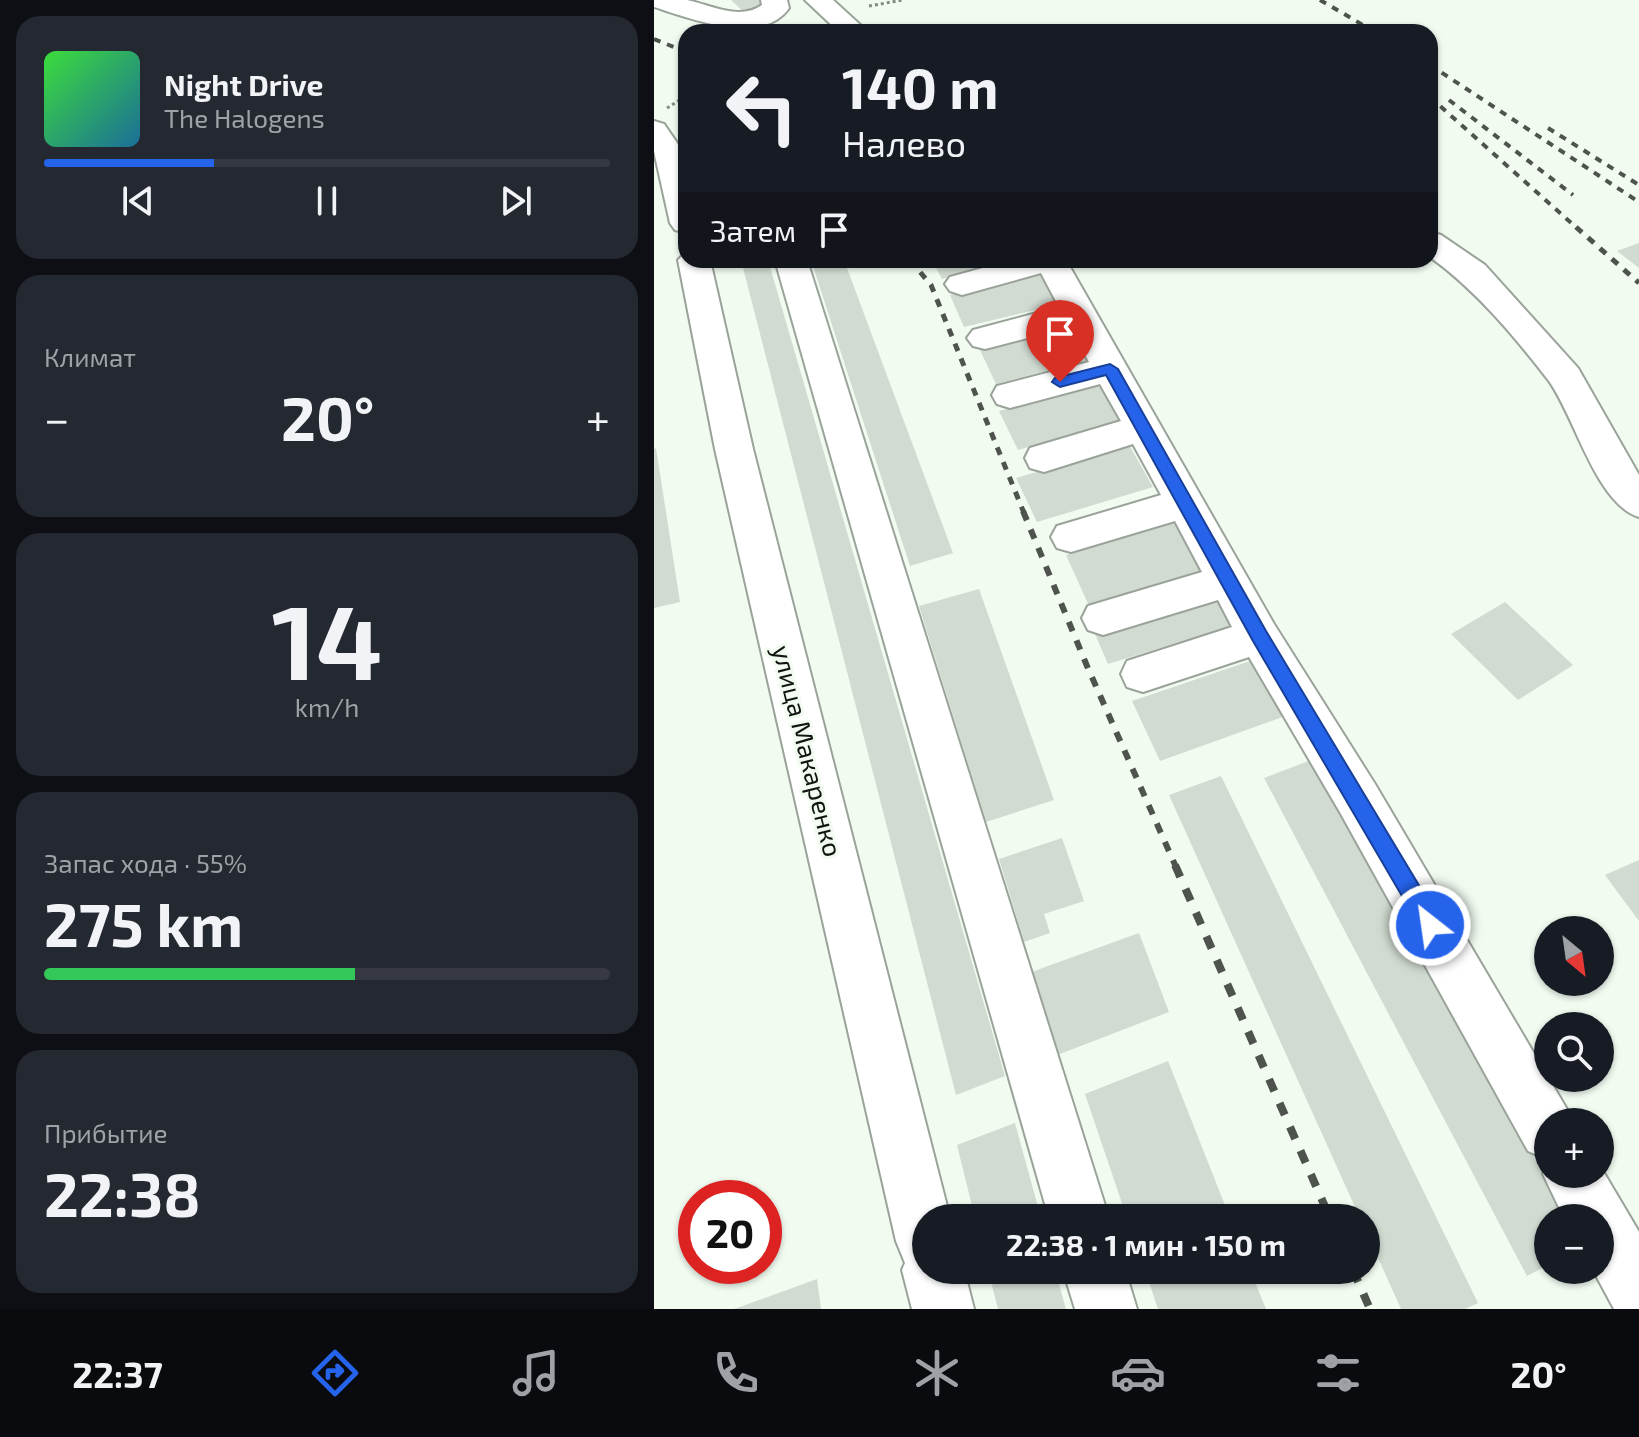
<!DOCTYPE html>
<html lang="ru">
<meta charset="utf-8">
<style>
body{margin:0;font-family:"Exo 2",sans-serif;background:#242831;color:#f1f3f6;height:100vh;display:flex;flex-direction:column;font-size:30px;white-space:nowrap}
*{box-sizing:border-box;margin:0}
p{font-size:26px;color:#9ea1a6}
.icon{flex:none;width:44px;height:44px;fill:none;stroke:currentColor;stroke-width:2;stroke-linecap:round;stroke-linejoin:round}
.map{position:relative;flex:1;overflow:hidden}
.details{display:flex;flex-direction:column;gap:16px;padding:16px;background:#0d0f14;width:654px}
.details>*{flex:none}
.hud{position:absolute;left:24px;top:24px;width:760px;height:244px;border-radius:24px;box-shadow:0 2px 6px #0004;background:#171b24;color:#f1f3f6;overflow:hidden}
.needle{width:52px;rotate:151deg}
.fabs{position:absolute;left:880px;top:916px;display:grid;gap:16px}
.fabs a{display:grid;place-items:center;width:80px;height:80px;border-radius:50%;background:#171b24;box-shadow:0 2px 6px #0004;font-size:40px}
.speed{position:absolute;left:24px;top:1180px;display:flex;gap:16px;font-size:40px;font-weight:700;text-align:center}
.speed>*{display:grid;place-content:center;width:104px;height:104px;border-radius:50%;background:#171b24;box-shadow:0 2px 6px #0004;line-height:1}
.speed .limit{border:12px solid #d22;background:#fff;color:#111}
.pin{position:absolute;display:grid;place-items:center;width:68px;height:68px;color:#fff;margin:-82px -34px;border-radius:50% 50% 50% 0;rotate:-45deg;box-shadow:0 0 8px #0007}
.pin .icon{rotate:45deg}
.me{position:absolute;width:88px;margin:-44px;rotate:330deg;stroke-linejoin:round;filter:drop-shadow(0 0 6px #0008)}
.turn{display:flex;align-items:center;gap:28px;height:168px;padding:0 32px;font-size:36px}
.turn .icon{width:104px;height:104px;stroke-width:2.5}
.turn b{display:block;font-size:56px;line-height:68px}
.then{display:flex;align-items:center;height:76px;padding:0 32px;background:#0003;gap:16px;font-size:30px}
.big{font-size:60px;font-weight:700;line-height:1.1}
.details .tile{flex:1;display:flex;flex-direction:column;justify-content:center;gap:12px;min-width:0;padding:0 28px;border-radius:24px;background:#242831}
.details .dial{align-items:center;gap:0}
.dial b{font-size:104px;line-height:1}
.song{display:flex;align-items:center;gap:24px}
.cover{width:96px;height:96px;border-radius:12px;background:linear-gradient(135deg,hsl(120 70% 55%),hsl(200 70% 35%))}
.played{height:8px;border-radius:4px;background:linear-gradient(90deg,#2563eb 30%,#363941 30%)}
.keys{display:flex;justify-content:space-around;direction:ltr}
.heat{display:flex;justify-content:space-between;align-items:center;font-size:44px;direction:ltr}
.charge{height:12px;border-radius:6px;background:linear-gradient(90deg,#34c759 55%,#363941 0)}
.trip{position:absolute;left:258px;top:1204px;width:468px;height:80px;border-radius:40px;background:#171b24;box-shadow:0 2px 6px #0004;font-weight:700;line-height:80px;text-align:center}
.dock{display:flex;height:128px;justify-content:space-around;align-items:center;background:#090b0e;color:#9ea1a6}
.dock .icon{width:56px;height:56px}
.dock .current{color:#2563eb}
.dock b{font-size:36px;color:#f1f3f6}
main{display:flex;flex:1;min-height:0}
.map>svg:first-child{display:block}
.building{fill:#d1dbd1}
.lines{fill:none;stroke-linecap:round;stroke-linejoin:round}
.minor-casing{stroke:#9aa399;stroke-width:4}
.path{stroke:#858b84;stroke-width:3;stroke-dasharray:3 3;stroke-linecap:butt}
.minor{fill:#fff;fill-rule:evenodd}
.rail-far3{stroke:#4e534d;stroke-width:4;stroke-dasharray:7 7;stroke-linecap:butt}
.rail-far2{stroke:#4e534d;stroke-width:5;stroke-dasharray:8 8;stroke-linecap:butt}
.rail-far1{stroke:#4e534d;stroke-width:6;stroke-dasharray:10 10;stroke-linecap:butt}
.rail{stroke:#4e534d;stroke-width:8;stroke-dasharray:13 13;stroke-linecap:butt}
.route{fill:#2563eb;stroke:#184099;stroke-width:2}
.labels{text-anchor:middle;stroke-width:6;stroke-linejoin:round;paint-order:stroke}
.street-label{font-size:26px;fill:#111411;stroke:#f1fbf0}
</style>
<main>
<section class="details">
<div class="tile">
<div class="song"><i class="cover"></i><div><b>Night Drive</b><p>The Halogens</p></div></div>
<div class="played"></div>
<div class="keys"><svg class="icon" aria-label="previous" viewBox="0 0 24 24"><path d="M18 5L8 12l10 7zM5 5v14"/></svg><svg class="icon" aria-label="pause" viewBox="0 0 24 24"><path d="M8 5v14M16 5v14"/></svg><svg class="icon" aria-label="next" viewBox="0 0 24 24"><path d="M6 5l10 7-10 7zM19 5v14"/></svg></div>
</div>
<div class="tile"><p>Климат</p>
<div class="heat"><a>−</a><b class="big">20°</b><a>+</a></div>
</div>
<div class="tile dial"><b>14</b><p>km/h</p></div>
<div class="tile"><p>Запас хода · 55%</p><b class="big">275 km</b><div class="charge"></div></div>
<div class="tile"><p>Прибытие</p><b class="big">22:38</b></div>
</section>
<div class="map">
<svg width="985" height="1309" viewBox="0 0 985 1309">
<rect width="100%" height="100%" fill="#f1fbf0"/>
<!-- building -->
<g class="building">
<polygon points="77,0 105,0 112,7 90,12"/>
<polygon points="985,243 985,268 963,251"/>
<polygon points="87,260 114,260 351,1076 302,1095"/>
<polygon points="157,260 190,260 299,553 256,566"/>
<polygon points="278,260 358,260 358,261 288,279"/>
<polygon points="389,273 406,304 310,327 296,295"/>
<polygon points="417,327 435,360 342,384 326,350"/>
<polygon points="446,383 467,421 364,450 345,411"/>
<polygon points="475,445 499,487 383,522 362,478"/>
<polygon points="2,448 26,602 0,608 0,449"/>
<polygon points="527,521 555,573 436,608 412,555"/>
<polygon points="325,589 400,800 332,822 265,606"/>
<polygon points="565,596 580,625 454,664 441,634"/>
<polygon points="851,602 919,665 864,700 797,634"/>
<polygon points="602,659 634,715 506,761 478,701"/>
<polygon points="657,760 914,1218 894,1218 894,1265 873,1276 610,778"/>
<polygon points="567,776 824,1303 811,1309 747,1309 712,1231 712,1218 706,1218 515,795"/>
<polygon points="408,838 430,901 390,914 396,933 370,942 345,859"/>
<polygon points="985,860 985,921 951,875"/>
<polygon points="485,933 515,1012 398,1057 372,974"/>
<polygon points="514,1061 576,1218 473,1218 431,1094"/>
<polygon points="361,1123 387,1218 321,1218 303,1145"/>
<polygon points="334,1270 401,1270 412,1309 344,1309"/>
<polygon points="491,1270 596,1270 612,1309 504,1309"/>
<polygon points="163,1279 167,1309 80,1309"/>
</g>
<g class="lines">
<defs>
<g id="minor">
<path d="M0,0C10,0 23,0 33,0C57,5 85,21 108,5L107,0H133L135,8C108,47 35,18 0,7Z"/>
<polygon points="151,0 179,0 214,32 185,32"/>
<polygon points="0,121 10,124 32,156 32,233 21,230 16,223 0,151"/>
<path d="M776,232L787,235L831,265L924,368L985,475V517C942,504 921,417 895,381C861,337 822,290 776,257Z"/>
<polygon points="32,252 32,260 56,260 99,449 296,1218 272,1218 272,1270 310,1270 320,1309 258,1309 248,1270 251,1263 242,1241 61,449 24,260"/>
<polygon points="121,260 153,260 455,1218 395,1218"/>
<polygon points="358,260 412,260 620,624 721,784 914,1111 919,1122 894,1122 894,1160 874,1151 687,814 595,657 489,692 473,687 467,674 473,661 578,627 564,600 449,635 434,630 428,618 434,606 548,572 521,521 417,552 403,548 397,537 403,526 507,495 479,444 390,472 376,468 371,458 376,448 467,421 446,384 356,408 343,404 338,395 343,386 435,362 416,327 331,349 319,346 313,338 319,330 405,307 387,273 308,295 296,291 291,284 296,277"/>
<polygon points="894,1161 894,1174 946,1174 946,1166 985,1232 985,1309 960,1309 939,1270 946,1270 946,1218 910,1218 889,1174"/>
<polygon points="409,1270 471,1270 483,1309 421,1309"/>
</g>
</defs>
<!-- minor casing -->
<use href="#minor" class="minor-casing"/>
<!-- path -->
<g class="path">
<polyline points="215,6 249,0"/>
<polyline points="13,108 32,96"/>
</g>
<!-- minor -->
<use href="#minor" class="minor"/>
<!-- rail-far3 -->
<g class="rail-far3">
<polyline points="666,0 721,32"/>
<polyline points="0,39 32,52"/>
<polyline points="776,65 985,202"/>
<polyline points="776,97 924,229"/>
<polyline points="795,100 919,195"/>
<polyline points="894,128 985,185"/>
</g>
<!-- rail-far2 -->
<g class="rail-far2">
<polyline points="922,227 985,283"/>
<polyline points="256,260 277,285 370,513"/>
</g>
<!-- rail-far1 -->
<polyline class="rail-far1" points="369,511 433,666 522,867"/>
<!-- rail -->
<g class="rail">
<polyline points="521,865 676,1218"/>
<polyline points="699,1270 716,1309"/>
</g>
</g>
<!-- route -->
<polygon class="route" points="456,364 464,369 612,631 784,917 787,925 784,932 776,935 769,932 599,641 452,375 406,387 398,382 401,378"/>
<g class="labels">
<!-- street labels -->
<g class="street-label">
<text transform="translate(153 751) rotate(76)" y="9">улица Макаренко</text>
</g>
</g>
</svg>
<div class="fabs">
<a><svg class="needle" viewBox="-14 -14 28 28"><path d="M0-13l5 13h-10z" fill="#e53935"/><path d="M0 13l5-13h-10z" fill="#9ea1a6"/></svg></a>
<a><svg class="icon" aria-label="search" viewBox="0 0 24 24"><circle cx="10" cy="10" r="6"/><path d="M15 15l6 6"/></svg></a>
<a>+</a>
<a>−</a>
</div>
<div class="speed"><div class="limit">20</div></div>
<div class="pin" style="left:406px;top:382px;background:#d93025"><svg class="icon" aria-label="arrive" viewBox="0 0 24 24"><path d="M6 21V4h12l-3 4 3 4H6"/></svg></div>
<svg class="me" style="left:776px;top:925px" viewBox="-20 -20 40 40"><circle r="17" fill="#2563eb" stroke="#fff" stroke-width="3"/><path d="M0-11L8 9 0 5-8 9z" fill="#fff"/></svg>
<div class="trip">22:38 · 1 мин · 150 m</div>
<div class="hud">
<div class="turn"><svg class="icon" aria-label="left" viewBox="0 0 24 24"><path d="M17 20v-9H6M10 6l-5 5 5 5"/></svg><div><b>140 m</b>Налево</div></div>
<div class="then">Затем<svg class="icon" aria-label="arrive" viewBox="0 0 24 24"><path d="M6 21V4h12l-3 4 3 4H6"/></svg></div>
</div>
</div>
</main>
<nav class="dock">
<b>22:37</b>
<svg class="icon current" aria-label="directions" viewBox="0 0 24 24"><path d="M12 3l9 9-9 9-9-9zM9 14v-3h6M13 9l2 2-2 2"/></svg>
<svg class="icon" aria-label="music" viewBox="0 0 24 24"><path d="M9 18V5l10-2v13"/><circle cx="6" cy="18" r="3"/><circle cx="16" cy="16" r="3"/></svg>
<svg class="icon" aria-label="phone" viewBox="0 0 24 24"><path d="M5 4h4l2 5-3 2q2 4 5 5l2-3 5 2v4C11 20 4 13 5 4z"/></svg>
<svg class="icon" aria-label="climate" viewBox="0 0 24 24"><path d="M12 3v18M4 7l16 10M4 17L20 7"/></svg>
<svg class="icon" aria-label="car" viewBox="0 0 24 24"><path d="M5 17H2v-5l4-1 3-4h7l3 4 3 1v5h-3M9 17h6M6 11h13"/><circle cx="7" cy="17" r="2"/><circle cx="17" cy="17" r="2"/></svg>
<svg class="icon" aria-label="filters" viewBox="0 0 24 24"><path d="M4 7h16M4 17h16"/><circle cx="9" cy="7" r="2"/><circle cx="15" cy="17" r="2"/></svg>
<b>20°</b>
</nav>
